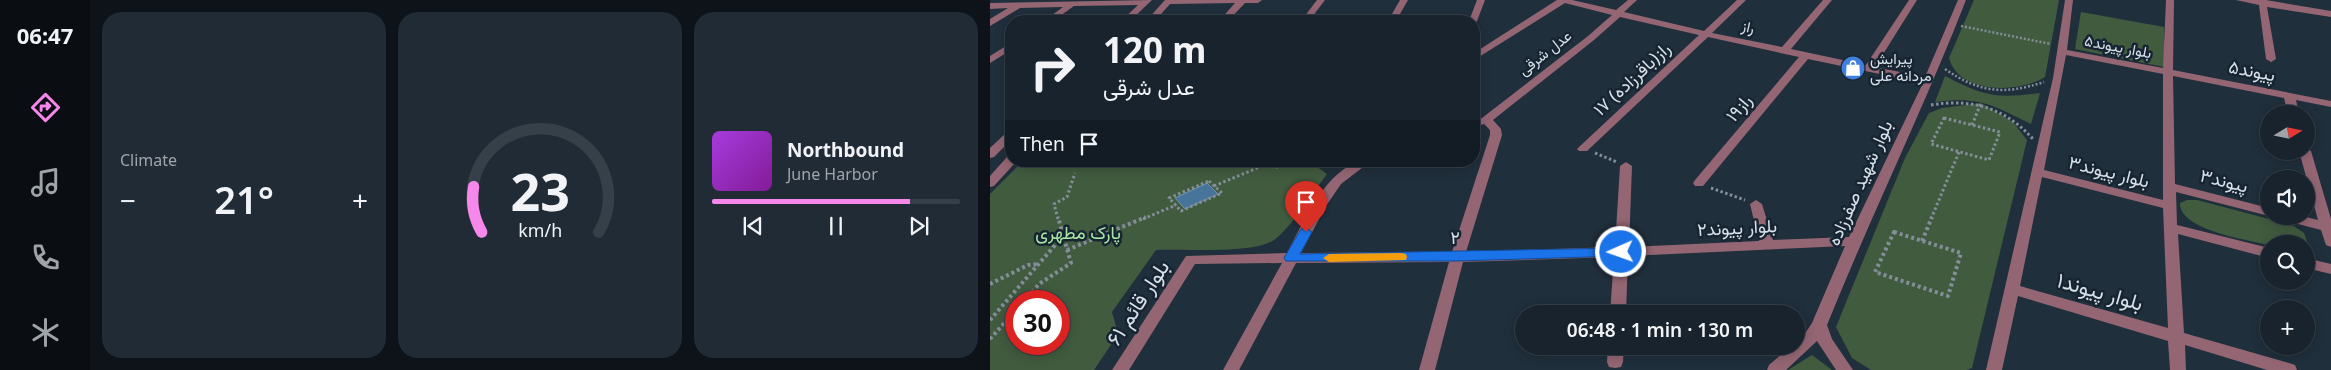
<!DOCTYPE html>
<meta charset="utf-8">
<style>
body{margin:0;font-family:"Noto Sans",Vazirmatn,sans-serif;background:#212b35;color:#f1f3f6;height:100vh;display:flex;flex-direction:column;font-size:19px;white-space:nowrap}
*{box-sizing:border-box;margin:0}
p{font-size:16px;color:#9fa4aa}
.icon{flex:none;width:28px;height:28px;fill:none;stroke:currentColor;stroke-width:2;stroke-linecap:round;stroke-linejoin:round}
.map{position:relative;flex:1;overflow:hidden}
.panel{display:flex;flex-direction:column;gap:12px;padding:12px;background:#0d1319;width:900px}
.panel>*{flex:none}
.hud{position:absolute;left:15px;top:15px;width:475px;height:152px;border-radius:20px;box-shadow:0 2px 12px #0003,0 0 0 1px #364049;background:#18232d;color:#f1f3f6;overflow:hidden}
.needle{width:32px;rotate:80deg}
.tools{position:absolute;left:1270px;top:105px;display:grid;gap:10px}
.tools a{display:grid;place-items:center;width:55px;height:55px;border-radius:50%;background:#18232d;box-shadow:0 2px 12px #0003,0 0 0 1px #364049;font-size:25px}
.speed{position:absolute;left:15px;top:290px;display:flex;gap:10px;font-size:25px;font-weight:700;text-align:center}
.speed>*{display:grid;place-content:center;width:65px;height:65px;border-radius:50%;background:#18232d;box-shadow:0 2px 12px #0003,0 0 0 1px #364049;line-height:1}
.speed .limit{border:8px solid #d22;background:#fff;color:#111}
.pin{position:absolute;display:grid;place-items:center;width:42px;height:42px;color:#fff;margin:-51px -21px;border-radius:50% 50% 50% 0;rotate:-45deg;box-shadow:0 0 5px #0007}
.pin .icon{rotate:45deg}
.me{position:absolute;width:55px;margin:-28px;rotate:268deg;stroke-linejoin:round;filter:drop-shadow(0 0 4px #0008)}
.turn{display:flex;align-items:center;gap:18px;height:105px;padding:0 15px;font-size:22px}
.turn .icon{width:65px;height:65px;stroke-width:2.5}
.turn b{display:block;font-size:35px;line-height:42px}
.then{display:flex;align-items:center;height:48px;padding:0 15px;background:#0003;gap:10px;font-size:19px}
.big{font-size:38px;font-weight:600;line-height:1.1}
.panel .card{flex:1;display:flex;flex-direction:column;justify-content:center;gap:8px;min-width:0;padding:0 18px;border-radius:20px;background:#212b35}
.panel .dial{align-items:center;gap:0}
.dial svg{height:130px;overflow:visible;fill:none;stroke:#364049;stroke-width:7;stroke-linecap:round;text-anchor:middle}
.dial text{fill:#f1f3f6;stroke:none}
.song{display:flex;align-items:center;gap:15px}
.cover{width:60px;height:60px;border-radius:8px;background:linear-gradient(135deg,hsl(280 70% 55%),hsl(290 70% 35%))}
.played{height:5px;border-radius:2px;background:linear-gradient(90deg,#f788eb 80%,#364049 80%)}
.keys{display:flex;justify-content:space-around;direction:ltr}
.heat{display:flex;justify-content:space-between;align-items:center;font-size:28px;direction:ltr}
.panel .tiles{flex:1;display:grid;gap:12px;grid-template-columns:repeat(3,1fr)}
.trip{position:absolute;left:525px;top:305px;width:290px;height:50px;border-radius:25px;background:#18232d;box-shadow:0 2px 12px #0003,0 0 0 1px #364049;font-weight:600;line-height:50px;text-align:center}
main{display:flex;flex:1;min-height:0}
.tabs{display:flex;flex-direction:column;width:90px;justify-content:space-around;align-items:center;background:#0a0e12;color:#9fa4aa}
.tabs .icon{width:35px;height:35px}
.tabs .on{color:#f788eb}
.tabs b{font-size:22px;color:#f1f3f6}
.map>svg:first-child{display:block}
.green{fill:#415b3f;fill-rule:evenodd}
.water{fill:#48749a;stroke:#7395b2}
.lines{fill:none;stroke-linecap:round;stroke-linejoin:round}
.path-far2{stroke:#838e99;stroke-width:2.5;stroke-dasharray:2 2;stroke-linecap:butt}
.path-far1{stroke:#838e99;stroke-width:3;stroke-dasharray:2.5 2.5;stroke-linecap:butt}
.path{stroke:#838e99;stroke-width:4;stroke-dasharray:3 3;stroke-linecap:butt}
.minor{fill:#946673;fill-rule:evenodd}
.wall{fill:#63476b}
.route{fill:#1a73e8;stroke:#114b97}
.slow{fill:#f59e0b}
.labels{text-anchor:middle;stroke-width:5;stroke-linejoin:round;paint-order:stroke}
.far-street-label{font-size:15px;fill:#d8e1ea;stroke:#172532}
.far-poi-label{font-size:15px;fill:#d8e1ea;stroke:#172532;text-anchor:start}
.street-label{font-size:18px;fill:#d8e1ea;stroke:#172532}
.park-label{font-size:18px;fill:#a9e5a4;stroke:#172532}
.near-street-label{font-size:21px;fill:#d8e1ea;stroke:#172532}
</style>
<main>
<nav class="tabs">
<b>06:47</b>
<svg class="icon on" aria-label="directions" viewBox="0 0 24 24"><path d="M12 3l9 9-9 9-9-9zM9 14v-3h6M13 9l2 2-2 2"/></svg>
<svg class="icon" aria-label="music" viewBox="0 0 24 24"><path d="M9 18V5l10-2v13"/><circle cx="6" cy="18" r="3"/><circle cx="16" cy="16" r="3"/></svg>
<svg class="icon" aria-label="phone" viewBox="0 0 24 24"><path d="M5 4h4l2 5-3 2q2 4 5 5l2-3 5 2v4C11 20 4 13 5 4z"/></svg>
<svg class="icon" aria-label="climate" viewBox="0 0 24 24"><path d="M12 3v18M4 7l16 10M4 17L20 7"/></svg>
</nav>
<section class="panel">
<div class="tiles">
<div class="card"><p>Climate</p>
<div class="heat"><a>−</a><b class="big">21°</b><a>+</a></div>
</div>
<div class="card dial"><svg viewBox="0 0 100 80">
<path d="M14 69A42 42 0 1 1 86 69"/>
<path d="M14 69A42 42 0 0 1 9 41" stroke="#f788eb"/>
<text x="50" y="56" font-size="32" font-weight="700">23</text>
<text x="50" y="72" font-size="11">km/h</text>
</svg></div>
<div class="card">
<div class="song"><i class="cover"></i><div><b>Northbound</b><p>June Harbor</p></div></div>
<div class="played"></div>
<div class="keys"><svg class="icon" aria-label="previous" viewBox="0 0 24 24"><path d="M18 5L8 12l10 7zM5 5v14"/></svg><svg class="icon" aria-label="pause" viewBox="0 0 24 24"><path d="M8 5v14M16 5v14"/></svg><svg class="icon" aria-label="next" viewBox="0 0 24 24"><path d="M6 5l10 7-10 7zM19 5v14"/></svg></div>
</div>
</div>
</section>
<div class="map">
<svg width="1341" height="370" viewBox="0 0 1341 370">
<rect width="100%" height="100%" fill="#202f3c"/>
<!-- green -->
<g class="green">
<path d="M984,0H1069L1055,77C1029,93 969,95 959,58Z"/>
<polygon points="1091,12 1174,27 1174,67 1085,49"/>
<path d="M955,76C993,96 1008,99 1050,93L1041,124C1003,105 989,96 945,102Z"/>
<polygon points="991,103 1023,122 1037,140 982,368 977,370 881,370 862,358 846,327 915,158 939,113 952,108"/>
<path d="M33,161H319L337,174C325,190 299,230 284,240C263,254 194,249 166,250L122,312L128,334L104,370H0V194ZM26,301H69V344H26Z"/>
<path d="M1197,200H1207L1302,225L1314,233L1319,247L1316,248V244H1279V245C1257,240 1189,230 1190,203Z"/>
<polygon points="822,355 842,370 798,370"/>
</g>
<!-- water -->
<polygon class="water" points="217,183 228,194 195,209 185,198"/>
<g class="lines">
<!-- path-far2 -->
<g class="path-far2">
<polyline points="971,26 1061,44"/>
<path d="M955,69C990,93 1014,95 1054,82"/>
</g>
<!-- path-far1 -->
<g class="path-far1">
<path d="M941,105C982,98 1015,108 1043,139"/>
<polygon points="954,118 1010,132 999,160 941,144"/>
<polyline points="982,125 991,103"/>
<polyline points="605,153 627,162"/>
<polyline points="276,161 272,166 287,167 291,161"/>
<polygon points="219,181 232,193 191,211 179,198"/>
<polyline points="224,186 272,166"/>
<polyline points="721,188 755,200"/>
<polyline points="68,219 64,204 77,197 85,173"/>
<polyline points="153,219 186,205"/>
<polyline points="941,219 969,152"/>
</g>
<!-- path -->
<g class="path">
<polygon points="904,232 971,253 958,296 885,272"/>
<polyline points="932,241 942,217"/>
<polyline points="77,250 156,217"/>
<polyline points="0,284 38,265 49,264"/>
<polyline points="34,301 49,284 81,263 68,217"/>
<polyline points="0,320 73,236"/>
<polyline points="0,339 26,310"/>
</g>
<!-- minor -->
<g class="minor">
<polygon points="162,0 140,21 131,21 148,5 84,6 63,21 54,21 73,7 30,8 0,26 0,19 18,8 0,9 0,3"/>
<polygon points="175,0 272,0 268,3 255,3 238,21 229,21 245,3 180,4 165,21 156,21"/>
<polygon points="327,0 335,0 319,21 311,21"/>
<polygon points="410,0 418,0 406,21 398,21"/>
<polygon points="487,0 495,0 487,21 484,23 484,21 479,21"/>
<path d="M567,0H582L626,10L638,0H647L634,12L714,31L747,0H756L722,33L792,47L833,0H842L801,49L876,65L919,0H927L885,67L935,77L968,0H976C933,110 881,216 837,325L842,339L863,370H846L827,341L796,370H777L779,365L801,346H806V342L814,335L822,323L855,246L638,256L636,314H620L624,257L473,262L445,370H429L459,262L306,263L249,370H233L292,263L205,264L139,370H122L196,256L297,253C314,222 331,178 366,162C370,160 376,161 381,161L351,184L336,206L311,253L462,252L500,135V130L494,124L484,127V120L492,118L598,36L622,15L575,3L484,60V53ZM630,17L709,35L589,147L587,149L589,151H597L718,37L809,57L705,180L703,183L705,186H713L818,59L933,83L859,237L783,240L772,204L766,200L760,204L769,241L639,247L642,166L636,162L630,166L625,247L476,252L512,135L511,129L503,120L604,40Z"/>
<path d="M1075,0H1083L1077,50L1173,68L1176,0H1184L1183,70L1341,101V107L1306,100L1309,114H1298L1294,98L1183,76L1185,184L1279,208V216L1186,192L1187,225L1279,248V258L1188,234L1194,333L1299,363L1305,365L1307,370H1277L1195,345L1196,370H1180L1178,341L1028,296L1012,370H996L1063,78ZM1076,55L1173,74V200L1054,170ZM1052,177L1173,208L1178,328L1030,286Z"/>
<polygon points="1246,0 1276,0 1341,11 1341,17 1277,7 1286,59 1281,62 1276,59 1269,5"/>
<polygon points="21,43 21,50 0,63 0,56"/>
<polygon points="21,131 21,140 4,157 0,158 0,148 17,132"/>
<polygon points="1316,148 1321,151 1341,219 1341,247 1336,245 1331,230 1289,219 1288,216 1312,216 1328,220 1309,151 1316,151"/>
<polygon points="21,156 21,161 25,163 4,186 0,187 0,176 17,157"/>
<polygon points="1316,258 1341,264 1341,274 1316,268"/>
<polygon points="618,346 634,346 633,362 631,367 625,368 619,367 617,362"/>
</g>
</g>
<!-- wall -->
<polygon class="wall" points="61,161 101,161 99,163 64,165"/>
<!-- route -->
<polygon class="route" points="316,228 322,232 310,254 631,248 637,252 631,256 467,261 296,261 294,258 311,229"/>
<!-- slow -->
<polygon class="slow" points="411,253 416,254 417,257 416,260 339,262 333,258 339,254"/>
<!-- icons -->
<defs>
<symbol id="shop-disc" viewBox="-11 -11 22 22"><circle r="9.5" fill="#3f7fe0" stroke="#172532"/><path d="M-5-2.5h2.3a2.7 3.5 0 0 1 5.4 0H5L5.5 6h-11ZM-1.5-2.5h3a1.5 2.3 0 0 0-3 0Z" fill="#fff"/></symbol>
</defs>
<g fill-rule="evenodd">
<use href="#shop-disc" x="849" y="54" width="28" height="28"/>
</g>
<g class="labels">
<!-- far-street labels -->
<g class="far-street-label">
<text transform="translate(758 27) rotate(12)" y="5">راز</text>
<text transform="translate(1128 47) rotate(11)" y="5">بلوار پیوند۵</text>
<text transform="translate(555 53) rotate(-38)" y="5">عدل شرقی</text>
</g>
<!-- far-poi labels -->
<g class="far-poi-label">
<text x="880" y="64">پیرایش<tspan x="880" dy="17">مردانه علی</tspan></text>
</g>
<!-- street labels -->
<g class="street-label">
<text transform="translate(1262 71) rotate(11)" y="6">پیوند۵</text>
<text transform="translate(642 79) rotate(-43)" y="6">۱۷ راز(باقرزاده)</text>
<text transform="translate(749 108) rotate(-50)" y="6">راز۱۹</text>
<text transform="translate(1119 172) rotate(14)" y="6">بلوار پیوند۳</text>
<text transform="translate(1234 181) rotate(14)" y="6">پیوند۳</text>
<text transform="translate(870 183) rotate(-66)" y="6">بلوار شهید صفرزاده</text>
<text transform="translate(747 228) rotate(-3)" y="6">بلوار پیوند۲</text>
<text transform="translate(465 238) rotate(-1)" y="6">۲</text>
</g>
<!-- park labels -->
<g class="park-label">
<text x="88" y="239">پارک مطهری</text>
</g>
<!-- near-street labels -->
<g class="near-street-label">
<text transform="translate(1110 292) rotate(16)" y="7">بلوار پیوند۱</text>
<text transform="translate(148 303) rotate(-57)" y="7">بلوار قائم ۶۱</text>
</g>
</g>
</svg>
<div class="tools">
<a><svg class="needle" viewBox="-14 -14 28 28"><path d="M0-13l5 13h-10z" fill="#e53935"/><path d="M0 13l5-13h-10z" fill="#9fa4aa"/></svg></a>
<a><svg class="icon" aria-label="sound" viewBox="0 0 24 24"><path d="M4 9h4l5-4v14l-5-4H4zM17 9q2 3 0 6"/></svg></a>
<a><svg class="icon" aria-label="search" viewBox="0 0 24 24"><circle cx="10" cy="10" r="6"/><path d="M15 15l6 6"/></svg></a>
<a>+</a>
</div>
<div class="speed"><div class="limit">30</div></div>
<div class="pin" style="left:316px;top:232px;background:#d93025"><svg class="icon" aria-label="arrive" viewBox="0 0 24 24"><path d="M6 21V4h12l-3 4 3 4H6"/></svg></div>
<svg class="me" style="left:631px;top:252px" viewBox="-20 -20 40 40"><circle r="17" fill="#1a73e8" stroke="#fff" stroke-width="3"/><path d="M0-11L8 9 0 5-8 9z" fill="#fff"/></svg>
<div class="trip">06:48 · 1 min · 130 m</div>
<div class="hud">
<div class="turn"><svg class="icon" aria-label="right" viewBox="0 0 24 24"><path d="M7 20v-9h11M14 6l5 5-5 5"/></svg><div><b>120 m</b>عدل شرقی</div></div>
<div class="then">Then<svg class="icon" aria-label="arrive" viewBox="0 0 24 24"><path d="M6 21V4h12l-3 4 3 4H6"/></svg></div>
</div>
</div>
</main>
